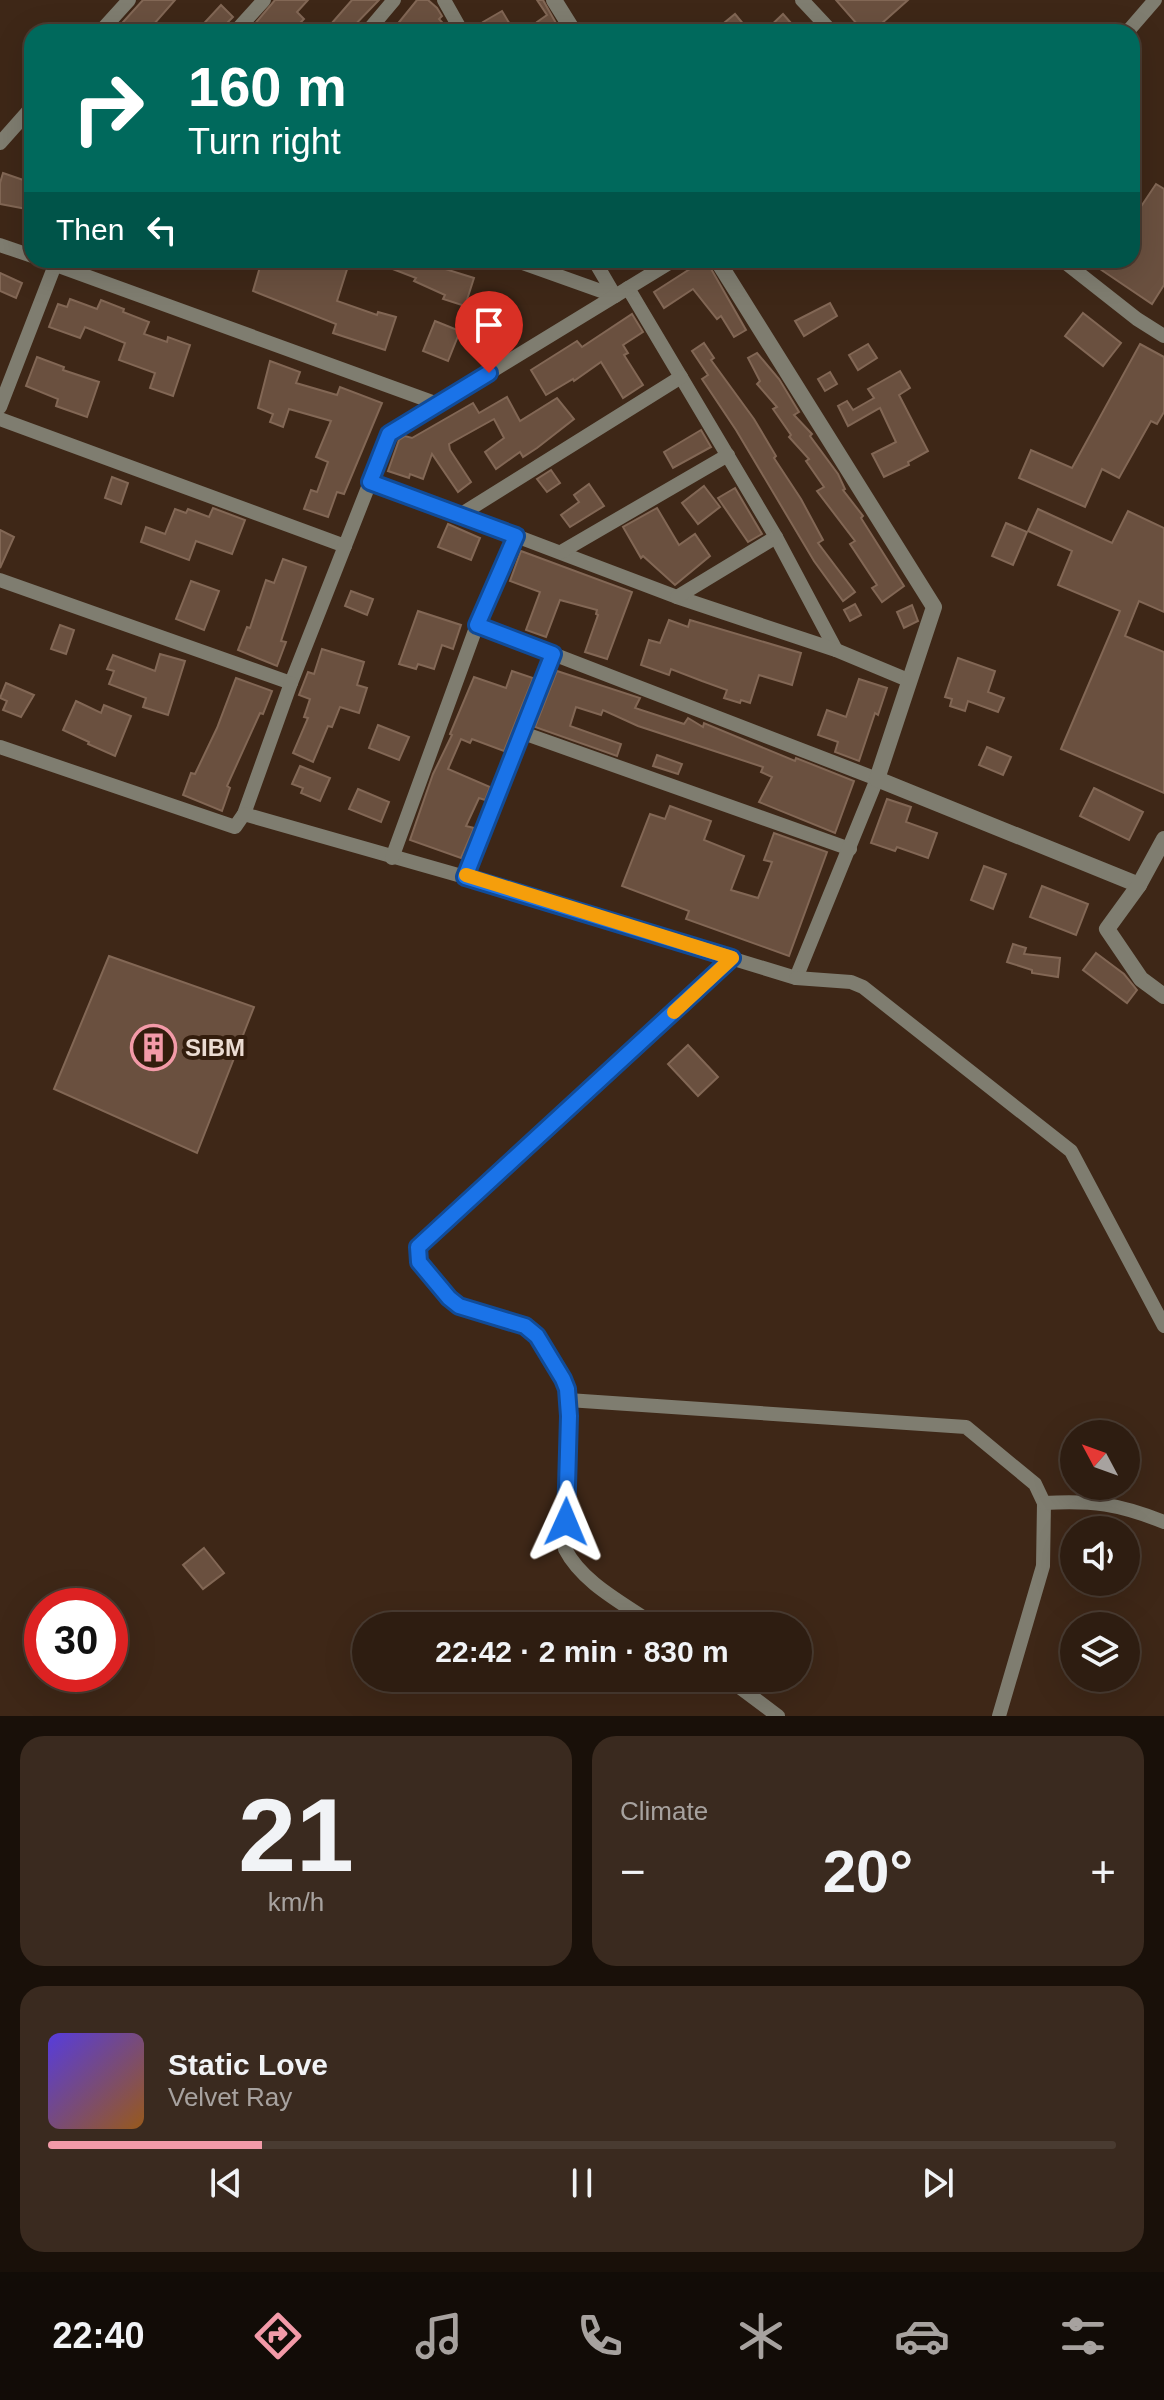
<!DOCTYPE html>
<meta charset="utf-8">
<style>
body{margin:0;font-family:Helvetica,sans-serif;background:#3a2a1f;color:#f1f3f6;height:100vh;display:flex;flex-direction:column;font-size:30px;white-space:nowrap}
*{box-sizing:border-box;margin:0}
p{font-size:26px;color:#a7a29f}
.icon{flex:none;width:44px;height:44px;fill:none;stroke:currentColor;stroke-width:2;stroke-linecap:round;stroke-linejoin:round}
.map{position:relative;height:1716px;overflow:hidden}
.details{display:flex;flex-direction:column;gap:20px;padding:20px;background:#191009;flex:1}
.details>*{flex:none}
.top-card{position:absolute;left:24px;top:24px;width:1116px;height:244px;border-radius:24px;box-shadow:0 8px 32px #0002,0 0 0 2px #493b31;background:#00695c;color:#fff;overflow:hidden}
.needle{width:52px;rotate:311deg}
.tools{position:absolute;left:1060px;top:1420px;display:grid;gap:16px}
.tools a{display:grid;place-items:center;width:80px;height:80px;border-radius:50%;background:#2e1d11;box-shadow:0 8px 32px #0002,0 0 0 2px #493b31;font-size:40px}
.speed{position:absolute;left:24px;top:1588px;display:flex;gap:16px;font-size:40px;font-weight:700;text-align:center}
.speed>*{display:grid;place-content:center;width:104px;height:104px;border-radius:50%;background:#2e1d11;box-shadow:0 8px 32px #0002,0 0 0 2px #493b31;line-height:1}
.speed .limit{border:12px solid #d22;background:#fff;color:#111}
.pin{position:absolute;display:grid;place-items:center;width:68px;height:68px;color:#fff;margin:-82px -34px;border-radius:50% 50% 50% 0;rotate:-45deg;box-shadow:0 0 8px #0007}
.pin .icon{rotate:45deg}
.me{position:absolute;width:88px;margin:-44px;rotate:1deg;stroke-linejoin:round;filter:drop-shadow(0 0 6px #0008)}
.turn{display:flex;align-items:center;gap:28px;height:168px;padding:0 32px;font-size:36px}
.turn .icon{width:104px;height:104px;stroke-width:2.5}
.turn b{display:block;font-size:56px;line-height:68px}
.then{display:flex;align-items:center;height:76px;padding:0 32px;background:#0003;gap:16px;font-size:30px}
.big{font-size:60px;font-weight:800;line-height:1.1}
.details .widget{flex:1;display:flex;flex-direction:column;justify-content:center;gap:12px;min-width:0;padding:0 28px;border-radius:24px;background:#3a2a1f}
.details .dial{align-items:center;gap:0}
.dial b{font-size:104px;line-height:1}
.song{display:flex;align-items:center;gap:24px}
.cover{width:96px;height:96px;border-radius:12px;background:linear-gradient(135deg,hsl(250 70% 55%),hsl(30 70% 35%))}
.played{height:8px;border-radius:4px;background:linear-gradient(90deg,#f39aa8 20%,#493b31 20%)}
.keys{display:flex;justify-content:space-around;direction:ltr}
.heat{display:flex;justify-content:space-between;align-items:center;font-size:44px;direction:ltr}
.details .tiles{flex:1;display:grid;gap:20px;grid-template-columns:1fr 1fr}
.widget:last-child{grid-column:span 2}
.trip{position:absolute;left:352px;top:1612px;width:460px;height:80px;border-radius:40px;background:#2e1d11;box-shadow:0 8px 32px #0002,0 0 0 2px #493b31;font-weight:800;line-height:80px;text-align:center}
.dock{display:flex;height:128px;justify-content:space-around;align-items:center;background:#120c07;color:#a7a29f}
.dock .icon{width:56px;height:56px}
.dock .selected{color:#f39aa8}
.dock b{font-size:36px;color:#f1f3f6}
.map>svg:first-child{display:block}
.building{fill:#6a503f;stroke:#826755;stroke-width:2}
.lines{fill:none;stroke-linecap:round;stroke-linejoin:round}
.minor{stroke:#7f7d70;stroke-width:14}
.tertiary{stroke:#7f7d70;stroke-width:16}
.route-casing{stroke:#114b97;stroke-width:20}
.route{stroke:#1a73e8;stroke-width:14}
.slow{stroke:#f59e0b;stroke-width:14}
.labels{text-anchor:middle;stroke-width:8;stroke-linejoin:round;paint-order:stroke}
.poi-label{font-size:24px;font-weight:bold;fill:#ebdcd2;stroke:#331d0d;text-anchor:start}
</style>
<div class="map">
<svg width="1164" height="1716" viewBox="0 0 1164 1716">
<rect width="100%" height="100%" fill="#3e2717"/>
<!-- building -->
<g class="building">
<polygon points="143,0 175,0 147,32 114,32"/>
<polygon points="275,0 308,0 297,12 304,19 291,32 248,32"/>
<polygon points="352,0 379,0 348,32 324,32"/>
<polygon points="417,0 428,0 437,8 442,16 439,19 451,32 391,32"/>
<polygon points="537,0 543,0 561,32 543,32 537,22 547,15"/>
<polygon points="836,0 908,0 872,32 864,32"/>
<polygon points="221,5 233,17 218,32 196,32"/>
<polygon points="502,11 511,26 502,32 489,32 483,22"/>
<polygon points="735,14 750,32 713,32"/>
<polygon points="783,14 799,32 764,32"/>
<polygon points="3,173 32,183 32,210 0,204 0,183"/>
<polygon points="1156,184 1164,189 1164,285 1152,304 1100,269 1105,260 1132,260 1132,220"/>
<polygon points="262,260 350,260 337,301 377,315 378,312 396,317 385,350 333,333 336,324 253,291"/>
<polygon points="449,260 445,269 474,278 465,306 443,299 445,295 414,281 416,278 372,261"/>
<polygon points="704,260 706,260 746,330 734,337 721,316 717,319 693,289 664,308 654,292"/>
<polygon points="0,273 22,283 16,298 0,291"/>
<polygon points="70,299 97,309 101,300 124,309 123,312 149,322 144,334 167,342 168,337 190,345 173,396 150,388 155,373 119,360 125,343 85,327 80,338 49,327 58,304 67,307"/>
<polygon points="830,303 837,316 804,336 795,321"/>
<polygon points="1083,313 1121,343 1103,366 1065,336"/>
<polygon points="632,314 643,332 623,345 628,353 624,355 643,385 623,398 601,362 574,381 573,379 546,395 531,370 577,341 582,347"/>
<polygon points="435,321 460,331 448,361 423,351"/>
<polygon points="704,343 714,358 711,360 754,419 776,456 774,458 801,499 823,540 818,543 855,592 843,601 814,561 736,430 702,379 708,375 692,351"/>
<polygon points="868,344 877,358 858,370 849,355"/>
<polygon points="1140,344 1164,357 1164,412 1157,424 1151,421 1119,478 1102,469 1085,507 1019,478 1031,450 1072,468"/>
<polygon points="757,353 779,379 799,412 794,415 812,434 810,436 838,474 845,489 843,490 863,516 861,518 904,586 882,602 872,588 877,585 850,544 855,541 817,491 824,487 806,461 809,459 789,437 791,435 773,409 777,407 757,384 760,381 748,358"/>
<polygon points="37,357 64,367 63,370 99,382 87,417 56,406 58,399 26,386"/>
<polygon points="270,361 300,372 296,383 337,395 340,387 382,403 344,494 337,492 328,517 304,509 311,490 317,492 328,462 316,457 331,421 289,409 283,427 270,422 273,414 258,408"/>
<polygon points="900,371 910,388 899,395 928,451 908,462 909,465 884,477 872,454 896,442 880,408 848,426 838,406 847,401 853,410 874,398 868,389"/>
<polygon points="830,372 837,384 825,391 818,379"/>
<polygon points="507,397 520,421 557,398 574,419 537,448 523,457 520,452 496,469 485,452 504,438 494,419 449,444 450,450 471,482 458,492 432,454 423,479 410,474 409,478 388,471 399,440 405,436 412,438 473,403 479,413"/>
<polygon points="701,430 711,447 673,468 664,452"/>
<polygon points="551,470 560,483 547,492 537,479"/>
<polygon points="112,477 128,483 121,504 105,498"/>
<polygon points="589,484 604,506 570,527 561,515 579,502 574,495"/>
<polygon points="704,486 720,507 698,524 682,503"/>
<polygon points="735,488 762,534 748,542 718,498"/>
<polygon points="213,508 245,520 232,554 196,541 189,560 141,542 146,527 165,534 175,509 186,513 188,509 209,517"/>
<polygon points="657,508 679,545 695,534 710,556 675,585 643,556 641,558 623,527"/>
<polygon points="1038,509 1112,543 1128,511 1164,528 1164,612 1139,601 1125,636 1164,652 1164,793 1061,749 1120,611 1058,585 1072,551 1028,531"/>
<polygon points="1006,523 1027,532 1013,565 992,556"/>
<polygon points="448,524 480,538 471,560 438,547"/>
<polygon points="0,530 14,537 0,568"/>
<polygon points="521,551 632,592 607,659 585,652 598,615 596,614 597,610 560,600 546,637 526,630 540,592 510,581"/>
<polygon points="283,559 306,567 281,641 286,642 277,666 238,650 247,627 250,628 266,580 274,583"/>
<polygon points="191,581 219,591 204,630 176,619"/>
<polygon points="351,591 373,599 367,615 345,606"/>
<polygon points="855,604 861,615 850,621 844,610"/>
<polygon points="912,605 918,621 904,628 897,612"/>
<polygon points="418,611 461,625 453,649 442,645 434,669 418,664 416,669 399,664"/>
<polygon points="669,620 688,627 690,620 801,653 792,685 759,675 750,703 741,700 740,703 724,698 727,690 702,681 671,669 669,675 641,665 649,640 660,643"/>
<polygon points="60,625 74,630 66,654 51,649"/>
<polygon points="322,649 364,662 357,685 367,688 359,713 340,707 332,727 328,726 313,762 293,753 308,718 304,717 310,699 299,695 308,672 314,674"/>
<polygon points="160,654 185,661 168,715 143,707 146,698 109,684 114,671 107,669 113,655 155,671"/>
<polygon points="958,658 995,671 988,692 1004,698 998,712 968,701 965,711 950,706 952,699 945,697"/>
<polygon points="512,671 533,678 504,751 472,739 470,743 461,739 448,769 490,787 485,800 479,798 466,826 474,828 461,858 410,840 433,774 452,735 450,734 474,677 506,688"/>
<polygon points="557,671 640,698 635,708 684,724 688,718 703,727 704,723 795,761 796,758 854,781 835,833 759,802 772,777 761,772 763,767 638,726 603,710 601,715 576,707 570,726 621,744 617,756 535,727"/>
<polygon points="236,678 272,691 263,714 260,713 227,786 230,788 222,811 183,795 191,773 195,774 217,728"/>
<polygon points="859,679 887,688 878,715 875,713 859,761 835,752 838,742 818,735 827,710 846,717"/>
<polygon points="6,683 34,695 21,717 3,710 7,701 0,698"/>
<polygon points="76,701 101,713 104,705 131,716 115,756 88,744 89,742 63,730"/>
<polygon points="378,725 409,737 399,760 369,748"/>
<polygon points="987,747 1011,757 1003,775 979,765"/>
<polygon points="657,755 682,764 678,774 653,766"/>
<polygon points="300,766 330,778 320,801 301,793 303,788 292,784"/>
<polygon points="1094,788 1143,812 1129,840 1080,816"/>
<polygon points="358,789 389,802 381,822 349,809"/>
<polygon points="887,799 911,807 906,822 937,833 928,858 897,847 895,851 871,843"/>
<polygon points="670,806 711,821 704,840 744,856 731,890 758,898 772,862 764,860 774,833 827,852 789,956 686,919 689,911 622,886 650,814 665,819"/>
<polygon points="984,866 1006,874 993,909 971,900"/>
<polygon points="1042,886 1088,904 1076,935 1030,917"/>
<polygon points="1013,944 1026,948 1024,954 1060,958 1058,977 1032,973 1032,970 1007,962"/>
<polygon points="1096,953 1124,974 1137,990 1127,1003 1083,970"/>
<polygon points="109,956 254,1007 197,1153 54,1089"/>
<polygon points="688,1045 718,1077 698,1096 668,1064"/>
<polygon points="204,1548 224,1573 203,1589 183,1565"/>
</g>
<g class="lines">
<!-- minor -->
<g class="minor">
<polyline points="444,0 462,32"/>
<polyline points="802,0 832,32"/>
<polyline points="1129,30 1155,0"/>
<polyline points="100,32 129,0"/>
<polyline points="235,32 264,0"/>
<polyline points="367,32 394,0"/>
<polyline points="0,143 32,107"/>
<polyline points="0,245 32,256"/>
<polyline points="42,260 438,404"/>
<polyline points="514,260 615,296"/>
<polyline points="594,260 615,296"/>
<polyline points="1062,260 1137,319 1164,336"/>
<polyline points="628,288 776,537 836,650"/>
<polyline points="0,407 55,265"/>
<polyline points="0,419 345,546"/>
<polyline points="370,482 516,536 477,625 553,654 465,877"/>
<polyline points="460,515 681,377"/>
<polyline points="516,536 677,597 836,650 908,680"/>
<polyline points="561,552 728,455"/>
<polyline points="0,580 291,683 389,434 674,260"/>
<polyline points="677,597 776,537"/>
<polyline points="523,733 850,849"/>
<polyline points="0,747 235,827 244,814 291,683"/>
<polyline points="244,814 465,877 796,978 877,779 553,654"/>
<polyline points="392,858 477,625"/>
<polyline points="796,978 851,982 863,987 1071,1151 1164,1326"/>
<polyline points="568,1400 966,1427 1035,1484 1044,1503 1043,1566 999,1716"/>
<path d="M1044,1503C1092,1500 1119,1504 1164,1522"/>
<path d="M656,1626C625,1604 583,1584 565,1549L569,1416L567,1389L563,1379L537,1336L525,1326L459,1306L419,1262L418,1247L732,958"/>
<polyline points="727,1678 778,1716"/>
</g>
<!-- tertiary -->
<g class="tertiary">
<polyline points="554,0 574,32"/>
<polyline points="717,260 934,607 877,779 1139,885"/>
<polyline points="1164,839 1139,885 1107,929 1141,979 1164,996"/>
</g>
</g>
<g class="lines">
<defs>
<polyline id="route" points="489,373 389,434 370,482 516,536 477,625 553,654 465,877 732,958 418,1247 419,1262 449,1298 459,1306 525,1326 537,1336 563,1379 567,1389 569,1416 566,1522"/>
</defs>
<!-- route casing -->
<use href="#route" class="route-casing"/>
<!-- route -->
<use href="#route" class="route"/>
<!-- slow -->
<polyline class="slow" points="466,875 732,958 674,1012"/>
</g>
<!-- icons -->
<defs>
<symbol id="building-ring" viewBox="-11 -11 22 22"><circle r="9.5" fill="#331d0d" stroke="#f39aa8" stroke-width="1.5"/><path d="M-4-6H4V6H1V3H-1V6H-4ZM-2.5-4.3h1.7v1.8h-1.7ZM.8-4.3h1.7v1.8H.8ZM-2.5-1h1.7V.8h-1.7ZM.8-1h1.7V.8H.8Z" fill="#f39aa8"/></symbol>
</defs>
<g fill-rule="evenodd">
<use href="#building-ring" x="128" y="1022" width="51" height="51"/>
</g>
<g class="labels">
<!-- poi labels -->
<g class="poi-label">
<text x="185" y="1056">SIBM</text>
</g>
</g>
</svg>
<div class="tools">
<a><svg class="needle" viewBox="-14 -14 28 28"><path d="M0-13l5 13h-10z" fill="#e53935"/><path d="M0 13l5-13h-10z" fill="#a7a29f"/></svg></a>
<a><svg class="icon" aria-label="sound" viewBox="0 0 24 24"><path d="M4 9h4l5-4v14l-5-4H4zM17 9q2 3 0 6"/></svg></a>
<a><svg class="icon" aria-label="layers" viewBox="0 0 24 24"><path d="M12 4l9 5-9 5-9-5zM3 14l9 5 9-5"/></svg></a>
</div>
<div class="speed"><div class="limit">30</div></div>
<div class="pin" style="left:489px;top:373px;background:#d93025"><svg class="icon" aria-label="arrive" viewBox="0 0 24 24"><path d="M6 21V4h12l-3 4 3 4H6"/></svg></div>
<svg class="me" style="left:566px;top:1522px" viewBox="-20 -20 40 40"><path d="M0-17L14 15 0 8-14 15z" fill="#1a73e8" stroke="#fff" stroke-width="4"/></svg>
<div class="trip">22:42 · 2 min · 830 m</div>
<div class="top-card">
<div class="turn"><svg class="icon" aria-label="right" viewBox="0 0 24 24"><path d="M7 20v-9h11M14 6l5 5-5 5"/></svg><div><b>160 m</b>Turn right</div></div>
<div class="then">Then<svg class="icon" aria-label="left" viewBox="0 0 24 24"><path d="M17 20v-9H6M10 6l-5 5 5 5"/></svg></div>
</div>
</div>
<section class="details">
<div class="tiles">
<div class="widget dial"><b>21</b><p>km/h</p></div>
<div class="widget"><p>Climate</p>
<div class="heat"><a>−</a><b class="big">20°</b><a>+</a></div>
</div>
<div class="widget">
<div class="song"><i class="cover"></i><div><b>Static Love</b><p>Velvet Ray</p></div></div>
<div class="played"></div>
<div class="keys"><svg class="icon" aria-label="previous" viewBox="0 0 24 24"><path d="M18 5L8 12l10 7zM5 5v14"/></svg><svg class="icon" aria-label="pause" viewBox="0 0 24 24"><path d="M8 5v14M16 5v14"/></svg><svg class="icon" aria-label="next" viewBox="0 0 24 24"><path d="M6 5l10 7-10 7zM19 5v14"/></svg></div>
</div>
</div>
</section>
<nav class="dock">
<b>22:40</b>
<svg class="icon selected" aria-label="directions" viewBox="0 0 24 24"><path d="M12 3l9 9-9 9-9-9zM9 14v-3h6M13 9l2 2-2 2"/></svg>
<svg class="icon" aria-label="music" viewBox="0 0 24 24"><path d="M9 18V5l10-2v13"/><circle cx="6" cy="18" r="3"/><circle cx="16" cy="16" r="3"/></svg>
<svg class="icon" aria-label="phone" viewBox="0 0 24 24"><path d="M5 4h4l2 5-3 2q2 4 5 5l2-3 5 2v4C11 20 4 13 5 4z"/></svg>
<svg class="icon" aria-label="climate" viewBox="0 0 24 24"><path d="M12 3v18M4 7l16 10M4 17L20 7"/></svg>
<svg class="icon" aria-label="car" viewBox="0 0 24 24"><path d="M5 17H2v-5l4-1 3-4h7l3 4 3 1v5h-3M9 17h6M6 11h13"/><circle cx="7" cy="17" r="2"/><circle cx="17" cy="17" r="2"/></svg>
<svg class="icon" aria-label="filters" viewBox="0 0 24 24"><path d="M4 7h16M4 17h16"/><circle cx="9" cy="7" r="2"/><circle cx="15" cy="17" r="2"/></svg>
</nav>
